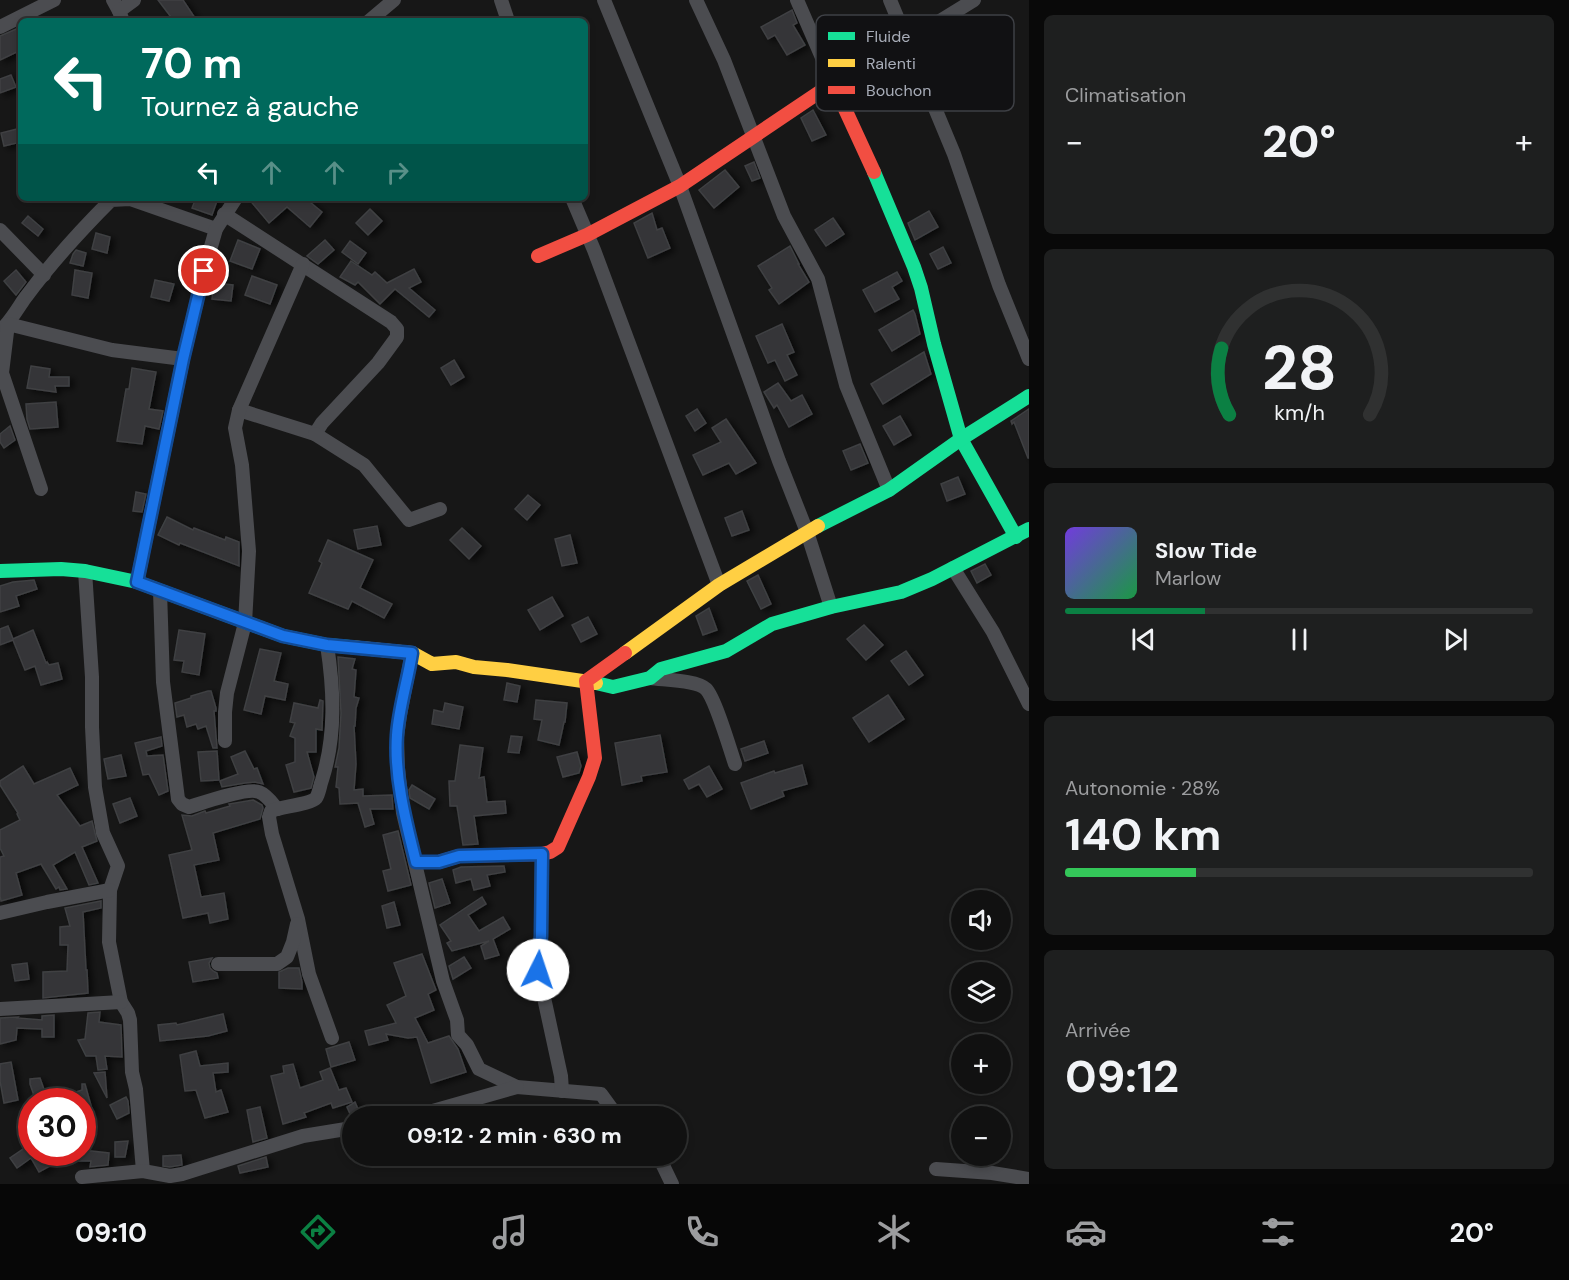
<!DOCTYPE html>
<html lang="fr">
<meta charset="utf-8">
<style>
body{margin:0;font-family:"DM Sans",sans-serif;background:#1e1f1f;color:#f1f3f6;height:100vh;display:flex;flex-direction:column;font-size:22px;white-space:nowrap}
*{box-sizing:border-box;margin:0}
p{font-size:20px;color:#9c9d9f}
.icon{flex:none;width:33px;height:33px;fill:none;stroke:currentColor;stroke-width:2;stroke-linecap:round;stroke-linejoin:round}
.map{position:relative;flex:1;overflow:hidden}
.side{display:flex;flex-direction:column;gap:15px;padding:15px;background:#090909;width:540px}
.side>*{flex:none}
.hud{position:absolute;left:18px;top:18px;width:570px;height:183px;border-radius:9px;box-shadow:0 3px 9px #0003,0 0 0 2px #303131;background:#00695c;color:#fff;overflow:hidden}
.buttons{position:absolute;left:951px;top:890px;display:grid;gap:12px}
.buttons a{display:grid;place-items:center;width:60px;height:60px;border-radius:50%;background:#111;box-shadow:0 3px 9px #0003,0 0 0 2px #303131;font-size:30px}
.speed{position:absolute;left:18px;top:1088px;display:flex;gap:12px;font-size:30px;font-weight:700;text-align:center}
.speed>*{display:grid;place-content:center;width:78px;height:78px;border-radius:50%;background:#111;box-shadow:0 3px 9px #0003,0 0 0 2px #303131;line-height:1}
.speed .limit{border:9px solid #d22;background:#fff;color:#111}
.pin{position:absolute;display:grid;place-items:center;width:51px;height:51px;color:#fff;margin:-26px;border:3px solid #fff;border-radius:50%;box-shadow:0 2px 6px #0007}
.me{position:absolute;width:66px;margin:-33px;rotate:4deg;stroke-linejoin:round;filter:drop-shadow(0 0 4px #0008)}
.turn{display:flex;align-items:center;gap:21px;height:126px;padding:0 24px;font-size:27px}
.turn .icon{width:78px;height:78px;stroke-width:2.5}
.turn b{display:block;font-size:42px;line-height:51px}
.lanes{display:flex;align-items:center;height:57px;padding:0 24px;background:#0003;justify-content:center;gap:30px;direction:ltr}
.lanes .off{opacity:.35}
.big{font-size:45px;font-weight:700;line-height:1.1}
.side .widget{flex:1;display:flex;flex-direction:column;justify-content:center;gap:9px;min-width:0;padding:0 21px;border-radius:9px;background:#1e1f1f}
.side .dial{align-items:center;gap:0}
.dial svg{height:156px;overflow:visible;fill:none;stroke:#303131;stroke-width:7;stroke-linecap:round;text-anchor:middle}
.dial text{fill:#f1f3f6;stroke:none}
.song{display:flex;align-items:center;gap:18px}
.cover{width:72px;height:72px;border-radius:9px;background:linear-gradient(135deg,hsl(260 70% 55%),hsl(140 70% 35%))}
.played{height:6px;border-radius:3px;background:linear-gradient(90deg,#0b8043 30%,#303131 30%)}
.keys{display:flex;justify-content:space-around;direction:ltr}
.heat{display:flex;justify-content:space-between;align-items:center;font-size:33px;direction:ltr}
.charge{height:9px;border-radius:4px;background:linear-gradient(90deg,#34c759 28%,#303131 0)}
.trip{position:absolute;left:342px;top:1106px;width:345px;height:60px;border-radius:30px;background:#111;box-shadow:0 3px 9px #0003,0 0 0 2px #303131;font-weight:700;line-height:60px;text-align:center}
.tabs{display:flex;height:96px;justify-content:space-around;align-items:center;background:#070707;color:#9c9d9f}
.tabs .icon{width:42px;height:42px}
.tabs .active{color:#0b8043}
.tabs b{font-size:27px;color:#f1f3f6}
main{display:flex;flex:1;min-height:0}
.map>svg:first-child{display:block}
.building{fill:#343537;stroke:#3f4043;stroke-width:1.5;filter:url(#shadow)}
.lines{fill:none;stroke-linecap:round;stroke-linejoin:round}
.street{stroke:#4b4c50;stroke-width:14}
.fast{stroke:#16e098;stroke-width:14}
.slow{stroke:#ffcf43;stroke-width:14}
.jam{stroke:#f24e42;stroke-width:14}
.route-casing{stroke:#114b97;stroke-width:15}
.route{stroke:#1a73e8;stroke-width:10}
.key{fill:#111113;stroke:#3e4045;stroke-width:1.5}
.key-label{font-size:16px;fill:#a8adb8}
</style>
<main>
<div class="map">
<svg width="1029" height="1184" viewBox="0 0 1029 1184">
<defs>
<filter id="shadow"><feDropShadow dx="4.5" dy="2.5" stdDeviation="3" flood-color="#0009"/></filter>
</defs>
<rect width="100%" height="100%" fill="#171717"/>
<!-- building -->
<g class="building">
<polygon points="158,0 183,0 197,21 174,21"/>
<polygon points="792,10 797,23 793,25 805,45 787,55 775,35 768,39 761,27"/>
<polygon points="21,27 21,50 0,60 0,36"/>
<polygon points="11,75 16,87 0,93 0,79"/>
<polygon points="813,110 826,135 812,141 801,118"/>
<polygon points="21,128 21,142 4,146 1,133"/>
<polygon points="754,162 760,178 752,181 745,166"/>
<polygon points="725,170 739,187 714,208 699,190"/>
<polygon points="196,198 218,198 212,215 192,208"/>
<polygon points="248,198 305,198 322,212 310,227 287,207 269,223"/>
<polygon points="370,209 382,221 368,235 356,223"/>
<polygon points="929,211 938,227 915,240 908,223"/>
<polygon points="652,213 657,230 662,228 670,248 648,258 634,223"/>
<polygon points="28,216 43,229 38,236 22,223"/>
<polygon points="833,218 844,234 826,246 815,230"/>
<polygon points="96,233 110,237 107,253 92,249"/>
<polygon points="238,240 260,249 252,269 230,261"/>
<polygon points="325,240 334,250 318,264 307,256"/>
<polygon points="350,241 366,253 358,264 342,252"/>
<polygon points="790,246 799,264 798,264 809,282 779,304 769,290 772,288 758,266"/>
<polygon points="943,247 951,263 938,269 930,254"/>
<polygon points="76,250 86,253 83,266 70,263 73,254"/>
<polygon points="351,261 372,275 375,272 387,283 414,269 421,282 409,288 435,310 429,317 395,289 380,304 358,282 355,285 340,277"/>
<polygon points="16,270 26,282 16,295 4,281"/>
<polygon points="75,270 92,273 88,298 72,295"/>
<polygon points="897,272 902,281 892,287 899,299 875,312 863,290"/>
<polygon points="252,276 277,285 270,304 245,295"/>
<polygon points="155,280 174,284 169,301 151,297"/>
<polygon points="214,283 233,285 231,301 212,299"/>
<polygon points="913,310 915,314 920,334 892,351 879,330"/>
<polygon points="782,324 794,352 787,355 797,375 785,381 775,360 768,363 756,336"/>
<polygon points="924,352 931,374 883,404 871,384"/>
<polygon points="454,360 464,377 451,385 441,368"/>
<polygon points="31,366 50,369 49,377 69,377 69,386 55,386 56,392 27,388"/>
<polygon points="132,368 156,372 149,409 163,411 159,429 145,426 142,444 117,441 126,389 129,389"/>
<polygon points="778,383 791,401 802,395 812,414 789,427 777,405 774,408 764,392"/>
<polygon points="56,402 58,427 30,429 27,419 26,404"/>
<polygon points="697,409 706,423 695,431 686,416"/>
<polygon points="1029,409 1029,458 1028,458 1014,422 1012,424 1011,421"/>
<polygon points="900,416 911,435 894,445 883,426"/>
<polygon points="726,419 756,463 736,474 729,463 703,475 693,455 721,442 712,428"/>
<polygon points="10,426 15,440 4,448 0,442 0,434"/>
<polygon points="860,444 868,463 851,470 843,451"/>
<polygon points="958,477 965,494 947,501 941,484"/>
<polygon points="136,492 146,494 142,512 133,511"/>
<polygon points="528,495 540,505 527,520 515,509"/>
<polygon points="742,511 749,530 732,536 725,518"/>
<polygon points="167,517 193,530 194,528 225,540 226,537 239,542 239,566 180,543 179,545 158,535"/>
<polygon points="377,526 381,545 358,549 354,530"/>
<polygon points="462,528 481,546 469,559 450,540"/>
<polygon points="570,535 577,563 562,566 555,539"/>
<polygon points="328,540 373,560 360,588 392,604 384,618 352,601 348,609 309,593 322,563 319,561"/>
<polygon points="985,564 991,575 977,583 971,571"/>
<polygon points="758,575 771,604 761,609 747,581"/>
<polygon points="34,580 37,589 16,596 19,606 0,612 0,586 13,582"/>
<polygon points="552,597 563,616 540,630 528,610"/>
<polygon points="709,608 717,630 703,635 696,616"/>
<polygon points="588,617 597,634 581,642 572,625"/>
<polygon points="864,625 883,645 866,660 847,639"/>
<polygon points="8,626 13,639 33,630 46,663 47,662 49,665 58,663 62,679 41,685 35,666 25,670 13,640 0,645 0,629"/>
<polygon points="179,630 205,634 199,675 182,672 184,661 174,660"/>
<polygon points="260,649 281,653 274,681 288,684 285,700 265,696 261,714 244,710"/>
<polygon points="906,651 923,675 909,685 891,661"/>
<polygon points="338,657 355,659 352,669 356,670 354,697 359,698 356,708 355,726 354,726 356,764 354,790 363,789 363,796 392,795 393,809 370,809 374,824 365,827 358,803 340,804 339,788 336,787 338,767 335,767 339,748 341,713"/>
<polygon points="507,683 520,686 517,702 504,700"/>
<polygon points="208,691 211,691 216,708 216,711 214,711 217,748 213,748 206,726 198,729 196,724 187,727 184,715 177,717 175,703 191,698 191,696"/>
<polygon points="888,695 904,719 869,742 853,718"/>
<polygon points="320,700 323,701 322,730 316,729 316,752 307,752 314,777 311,788 294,792 286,765 295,762 295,738 290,736 295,723 290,722 294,703 318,708"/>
<polygon points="536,700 567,703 565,722 564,722 559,745 538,740 542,720 534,719"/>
<polygon points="445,703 463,707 459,729 432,724 434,710 443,712"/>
<polygon points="660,735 667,772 641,776 642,781 622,785 615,743"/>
<polygon points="511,736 522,737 519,753 508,752"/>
<polygon points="161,737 162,746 146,751 147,756 163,755 168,791 159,795 149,774 143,775 135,743"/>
<polygon points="764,741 768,753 745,761 741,749"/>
<polygon points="460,745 483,748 479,778 484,777 487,802 505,801 506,813 474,816 478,844 463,845 457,806 450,806 449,781 455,781"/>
<polygon points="217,751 219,780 201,781 198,752"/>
<polygon points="245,751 254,769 257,768 263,784 255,782 245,783 222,787 220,781 238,774 231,757"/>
<polygon points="577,752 581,766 579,773 563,777 557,757"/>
<polygon points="121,755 126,776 108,779 104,759"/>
<polygon points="802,765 807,784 782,791 784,796 751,809 741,783 774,771 775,773"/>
<polygon points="23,766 34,784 70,768 78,785 57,795 80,826 92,821 97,841 82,847 98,883 89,885 75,852 53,865 67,889 60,890 59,887 56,889 41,864 16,873 22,895 1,901 0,896 0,857 4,856 0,848 0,830 20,820 17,814 18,813 0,785 0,781"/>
<polygon points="709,766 722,789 707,797 699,784 689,789 684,780"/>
<polygon points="412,785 435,799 429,809 410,798 409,790"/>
<polygon points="130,798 137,816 120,823 113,804"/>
<polygon points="253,800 262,805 263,808 260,819 213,833 219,860 194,865 201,897 224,893 228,919 210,923 208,913 183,918 169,855 192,850 182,815 192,816 205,811 206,813 230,806 229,804"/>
<polygon points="398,831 411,885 388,891 383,871 391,869 383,835"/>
<polygon points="504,866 505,872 487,875 490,886 474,890 471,879 456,883 453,870 461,867"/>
<polygon points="442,879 450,903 435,908 429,883"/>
<polygon points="482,897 486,904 468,915 479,931 503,917 510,929 493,939 499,955 485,959 481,946 489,941 452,951 447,943 451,941 440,925"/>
<polygon points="101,901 101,908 83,912 86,970 87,970 88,993 43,998 43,972 67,971 68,945 60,945 60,927 70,926 65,908"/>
<polygon points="394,902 400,925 387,928 382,906"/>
<polygon points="422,954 436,990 428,994 434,1010 415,1018 428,1043 449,1036 458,1049 466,1072 431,1083 417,1037 408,1038 386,1034 388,1040 369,1045 365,1031 396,1023 387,1005 406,996 394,963"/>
<polygon points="464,957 471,968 453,979 449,966"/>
<polygon points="212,958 209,963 210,968 213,971 217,973 218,978 193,982 189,962"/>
<polygon points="27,963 29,979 15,981 12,965"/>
<polygon points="288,968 299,968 302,982 302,989 279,988 279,972"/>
<polygon points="100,1012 99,1022 121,1025 122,1057 105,1056 107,1069 98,1070 96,1056 86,1056 78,1040 85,1039 88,1013"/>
<polygon points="223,1014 227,1031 208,1036 160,1041 158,1025 176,1023 177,1025"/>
<polygon points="54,1015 54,1037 42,1037 42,1029 17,1028 16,1040 0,1044 0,1018 18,1017 17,1018 42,1020 42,1016"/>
<polygon points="349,1042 355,1060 331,1067 326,1049"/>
<polygon points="196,1051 200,1066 228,1063 228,1072 213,1073 216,1092 221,1090 228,1112 205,1118 196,1090 185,1091 180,1055"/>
<polygon points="11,1062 18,1100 4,1103 0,1081 0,1064"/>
<polygon points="293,1064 300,1088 323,1080 320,1072 330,1068 339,1090 346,1088 352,1102 333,1108 331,1103 304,1113 306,1117 283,1124 271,1076 284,1073 283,1066"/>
<polygon points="105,1072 107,1098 94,1073"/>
<polygon points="40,1078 48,1101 36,1101 30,1084 30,1079"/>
<polygon points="82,1084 85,1084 93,1113 82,1116 82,1101 78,1101 76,1092 82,1090"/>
<polygon points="126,1097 128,1101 129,1113 117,1119 110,1105"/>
<polygon points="355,1102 361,1116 351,1116 347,1107"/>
<polygon points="260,1107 267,1138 253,1142 247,1110"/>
<polygon points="128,1141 125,1157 115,1157 115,1142"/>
<polygon points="32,1143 32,1154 50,1166 39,1172 31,1158 17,1168 10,1158"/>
<polygon points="82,1150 109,1153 108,1165 90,1167 91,1161 74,1161 79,1152 82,1152"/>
<polygon points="181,1155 182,1165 170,1167 163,1166 163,1156"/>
<polygon points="266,1157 268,1167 240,1173 238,1166"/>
</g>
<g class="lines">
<!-- street -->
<g class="street">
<polyline points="113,0 119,11 123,21"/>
<polyline points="501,0 508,21"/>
<polyline points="604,0 680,186 779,461 807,532 831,607"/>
<polyline points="696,0 724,60 784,216 818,279 846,385 889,490"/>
<polyline points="797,0 833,83 906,42 974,0"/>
<polyline points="890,0 954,154 999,285 1029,359"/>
<polyline points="119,11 134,0"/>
<polyline points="369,21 394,0"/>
<polyline points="0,27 54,0"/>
<polyline points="572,198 594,250 719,585"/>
<polyline points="224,214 391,322 397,329 397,337 378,363 322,423 315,434 239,410"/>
<polyline points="0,230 44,275"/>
<path d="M3,328C12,319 18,308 25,298C51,263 81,230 111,200L130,199L216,229"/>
<polyline points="315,434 364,465 409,520 440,509"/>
<polyline points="41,489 2,373 8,324 112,350 183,359"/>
<polyline points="953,568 993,632 1029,704"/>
<polyline points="85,571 92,677 92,727 95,787 103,833 118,866 110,890 109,942 121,1002 128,1013 130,1020 132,1072 136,1089 143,1171"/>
<polyline points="137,582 183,359 204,271 216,229 236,198"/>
<path d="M160,591L163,682L178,799L182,804L189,807C202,803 248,787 259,792C267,795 272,803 277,809"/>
<path d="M327,645C334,690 336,736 322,780C320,785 319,794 316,798C311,804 280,807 271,811L269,817L272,834L298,919L309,974L332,1038"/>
<polyline points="412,653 400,715 397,737 398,768 403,813 443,981 457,1020 458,1035 467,1045 479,1069 517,1087 601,1094 617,1116"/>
<path d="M650,678C663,680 697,680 706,689C715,698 730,749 735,764"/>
<polyline points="225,741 225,712 227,693 245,623 249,551 242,465 235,428 239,410 303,264"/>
<polyline points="542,854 541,936 538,970 561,1076 562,1091"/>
<polyline points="0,913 47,902 110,890"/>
<polyline points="218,964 277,964 287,957 293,942 297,924"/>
<polyline points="0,1009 121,1002"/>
<polyline points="415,1116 517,1087"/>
<polyline points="658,1155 672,1184"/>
<polyline points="936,1169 992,1173 1029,1179"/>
<polyline points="82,1177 143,1171 170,1176 182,1174 303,1136 352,1128"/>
</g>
<!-- fast -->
<g class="fast">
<polyline points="874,172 914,267 921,288 934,344 961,439 1016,537"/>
<polyline points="818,526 889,490 961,439 1029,396"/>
<polyline points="0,571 61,569 85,571 137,582 283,636 327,645 350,647"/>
<polyline points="596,683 613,687 650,678 661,669 726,651 772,624 831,607 901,592 932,579 1029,529"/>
</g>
<!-- slow -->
<g class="slow">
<polyline points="350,647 412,653 432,664 456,662 474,667 507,670 596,683"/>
<polyline points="625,653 719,585 818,526"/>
</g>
<!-- jam -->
<g class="jam">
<polyline points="538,256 587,235 680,186 833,83 874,172"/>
<polyline points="416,862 439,862 459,856 542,854 550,852 558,847 589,777 595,758 586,681 625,653"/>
</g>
</g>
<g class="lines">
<defs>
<path id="route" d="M204,271L183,359L137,582L283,636L327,645L412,653C408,680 399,707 397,735C394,777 406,822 416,862H439L459,856L542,854L541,936L538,970"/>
</defs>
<!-- route casing -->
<use href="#route" class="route-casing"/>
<!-- route -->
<use href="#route" class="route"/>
</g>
<!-- legend -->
<rect x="816" y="15" width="198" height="96" rx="9" class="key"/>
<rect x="828" y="32" width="27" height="8" fill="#16e098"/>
<rect x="828" y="59" width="27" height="8" fill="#ffcf43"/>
<rect x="828" y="86" width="27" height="8" fill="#f24e42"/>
<g class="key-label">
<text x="866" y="42">Fluide</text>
<text x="866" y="69">Ralenti</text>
<text x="866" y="96">Bouchon</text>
</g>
</svg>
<div class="buttons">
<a><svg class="icon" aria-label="sound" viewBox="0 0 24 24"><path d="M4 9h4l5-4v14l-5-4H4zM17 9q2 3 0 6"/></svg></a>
<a><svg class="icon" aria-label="layers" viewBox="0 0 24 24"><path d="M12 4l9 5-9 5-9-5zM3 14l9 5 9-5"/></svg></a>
<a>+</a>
<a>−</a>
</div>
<div class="speed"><div class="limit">30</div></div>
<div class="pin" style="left:204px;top:271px;background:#d93025"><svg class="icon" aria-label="arrive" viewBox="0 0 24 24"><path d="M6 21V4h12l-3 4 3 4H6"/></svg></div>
<svg class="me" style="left:538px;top:970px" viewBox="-20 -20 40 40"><circle r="19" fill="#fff"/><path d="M0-13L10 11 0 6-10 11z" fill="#1a73e8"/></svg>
<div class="trip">09:12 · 2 min · 630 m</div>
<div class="hud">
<div class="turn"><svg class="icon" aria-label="left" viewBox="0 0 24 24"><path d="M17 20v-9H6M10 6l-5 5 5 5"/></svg><div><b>70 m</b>Tournez à gauche</div></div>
<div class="lanes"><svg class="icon" aria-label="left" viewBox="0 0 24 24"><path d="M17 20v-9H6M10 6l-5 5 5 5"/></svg><svg class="icon off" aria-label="ahead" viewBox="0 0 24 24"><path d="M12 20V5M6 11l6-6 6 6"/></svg><svg class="icon off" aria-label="ahead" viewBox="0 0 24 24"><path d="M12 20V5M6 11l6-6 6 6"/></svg><svg class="icon off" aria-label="right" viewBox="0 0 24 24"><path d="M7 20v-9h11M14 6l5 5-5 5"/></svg></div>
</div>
</div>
<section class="side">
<div class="widget"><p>Climatisation</p>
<div class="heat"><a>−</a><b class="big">20°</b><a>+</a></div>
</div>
<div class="widget dial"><svg viewBox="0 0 100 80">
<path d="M14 69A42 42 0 1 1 86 69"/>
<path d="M14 69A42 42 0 0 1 10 35" stroke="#0b8043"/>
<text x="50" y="56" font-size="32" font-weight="700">28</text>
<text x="50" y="72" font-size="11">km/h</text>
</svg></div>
<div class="widget">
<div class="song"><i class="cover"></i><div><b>Slow Tide</b><p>Marlow</p></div></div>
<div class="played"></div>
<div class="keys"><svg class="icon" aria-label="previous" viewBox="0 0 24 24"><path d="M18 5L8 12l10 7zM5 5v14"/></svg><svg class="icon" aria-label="pause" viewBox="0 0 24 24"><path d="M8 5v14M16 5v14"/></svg><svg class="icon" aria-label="next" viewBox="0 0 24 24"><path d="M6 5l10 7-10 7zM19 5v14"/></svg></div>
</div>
<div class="widget"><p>Autonomie · 28%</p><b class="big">140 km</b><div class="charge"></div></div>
<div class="widget"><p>Arrivée</p><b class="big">09:12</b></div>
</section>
</main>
<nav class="tabs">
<b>09:10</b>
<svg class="icon active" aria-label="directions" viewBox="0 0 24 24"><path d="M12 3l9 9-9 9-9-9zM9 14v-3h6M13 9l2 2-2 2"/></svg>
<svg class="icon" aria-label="music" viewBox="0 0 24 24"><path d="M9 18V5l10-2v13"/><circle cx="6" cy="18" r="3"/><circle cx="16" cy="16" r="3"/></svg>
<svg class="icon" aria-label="phone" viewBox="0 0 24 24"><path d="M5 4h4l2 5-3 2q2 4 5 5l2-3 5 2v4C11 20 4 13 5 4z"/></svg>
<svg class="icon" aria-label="climate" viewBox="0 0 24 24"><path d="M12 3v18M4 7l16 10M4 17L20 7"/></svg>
<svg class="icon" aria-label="car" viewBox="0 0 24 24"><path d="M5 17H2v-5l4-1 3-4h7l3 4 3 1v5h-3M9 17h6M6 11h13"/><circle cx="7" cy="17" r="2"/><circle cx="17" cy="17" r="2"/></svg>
<svg class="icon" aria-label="filters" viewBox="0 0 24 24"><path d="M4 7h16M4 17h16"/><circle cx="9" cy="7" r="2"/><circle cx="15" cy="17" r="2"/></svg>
<b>20°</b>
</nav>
